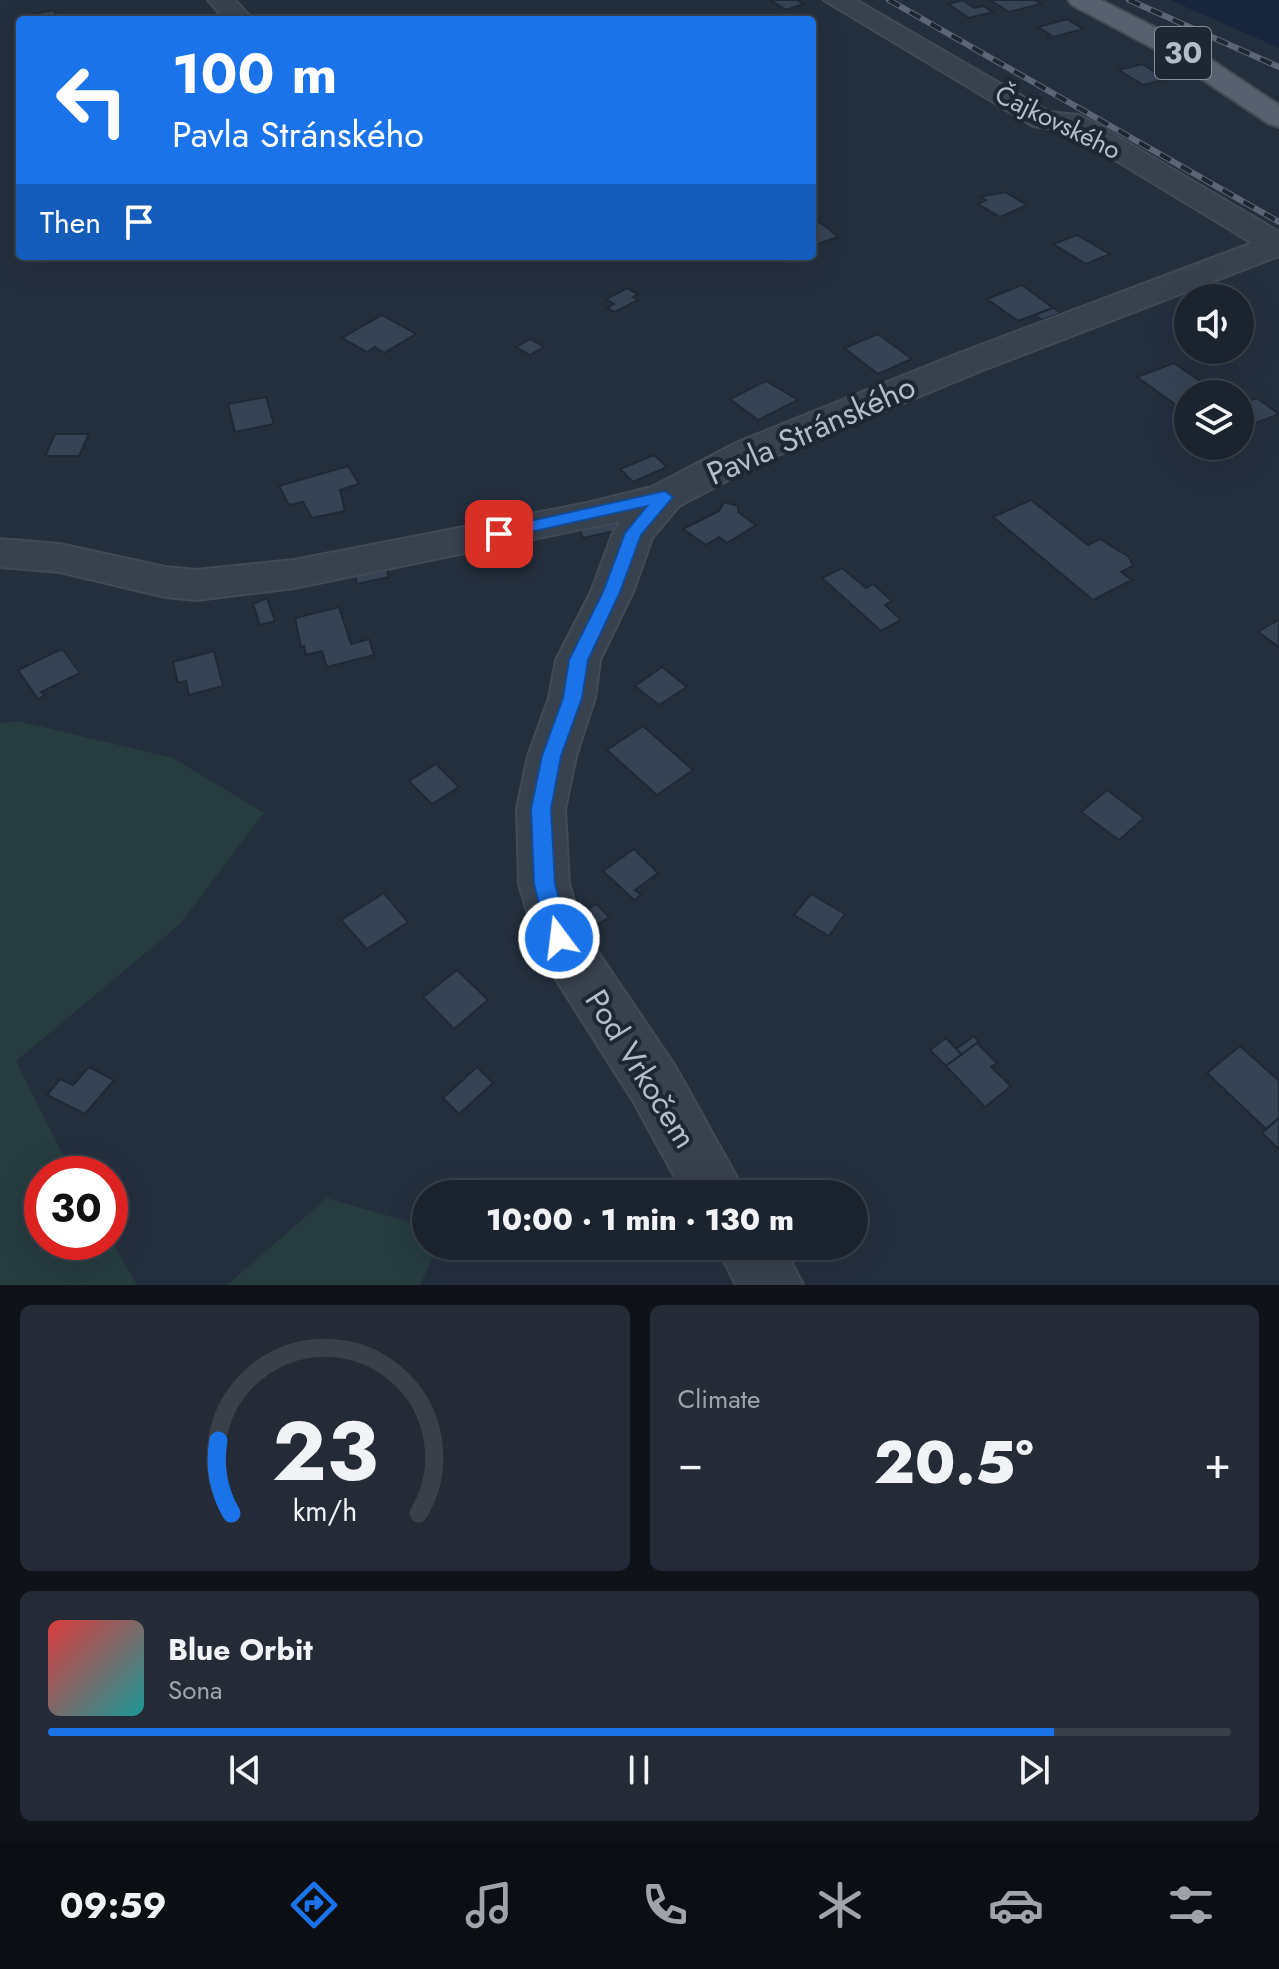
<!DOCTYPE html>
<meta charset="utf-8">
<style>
body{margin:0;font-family:Jost,sans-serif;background:#242b36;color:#f1f3f6;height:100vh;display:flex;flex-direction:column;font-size:30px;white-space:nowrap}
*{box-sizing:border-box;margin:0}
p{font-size:26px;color:#a0a4aa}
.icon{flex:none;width:44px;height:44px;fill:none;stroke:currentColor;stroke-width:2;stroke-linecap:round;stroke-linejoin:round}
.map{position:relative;height:1285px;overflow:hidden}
.details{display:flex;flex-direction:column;gap:20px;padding:20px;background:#0f1319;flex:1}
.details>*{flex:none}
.guide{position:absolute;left:16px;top:16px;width:800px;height:244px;border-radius:8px;box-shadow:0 8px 32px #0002,0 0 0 2px #39404a;background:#1a73e8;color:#fff;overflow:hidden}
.fabs{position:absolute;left:1174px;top:284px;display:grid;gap:16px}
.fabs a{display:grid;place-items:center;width:80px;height:80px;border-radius:50%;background:#1b232e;box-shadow:0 8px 32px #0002,0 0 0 2px #39404a;font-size:40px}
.speed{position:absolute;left:24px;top:1156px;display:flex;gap:16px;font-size:40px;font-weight:700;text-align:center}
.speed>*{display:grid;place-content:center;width:104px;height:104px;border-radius:50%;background:#1b232e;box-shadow:0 8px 32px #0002,0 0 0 2px #39404a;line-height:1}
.speed .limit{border:12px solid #d22;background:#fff;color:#111}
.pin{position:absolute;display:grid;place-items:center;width:68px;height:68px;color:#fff;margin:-34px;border-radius:16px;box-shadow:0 4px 12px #0006}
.me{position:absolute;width:88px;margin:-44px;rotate:345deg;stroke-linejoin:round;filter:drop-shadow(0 0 6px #0008)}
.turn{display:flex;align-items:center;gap:28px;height:168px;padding:0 24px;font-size:36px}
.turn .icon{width:104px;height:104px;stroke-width:2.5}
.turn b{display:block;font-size:56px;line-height:68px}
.then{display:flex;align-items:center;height:76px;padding:0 24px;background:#0003;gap:16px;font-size:30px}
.big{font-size:60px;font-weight:800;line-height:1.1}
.details .tile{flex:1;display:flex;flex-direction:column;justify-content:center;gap:12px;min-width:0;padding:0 28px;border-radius:12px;background:#242b36}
.details .dial{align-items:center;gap:0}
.dial svg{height:208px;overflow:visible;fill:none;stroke:#39404a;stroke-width:7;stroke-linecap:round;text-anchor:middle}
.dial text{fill:#f1f3f6;stroke:none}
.song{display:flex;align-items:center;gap:24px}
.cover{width:96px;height:96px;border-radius:12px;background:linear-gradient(135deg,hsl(0 70% 55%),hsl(180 70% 35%))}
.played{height:8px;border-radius:4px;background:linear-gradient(90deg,#1a73e8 85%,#39404a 85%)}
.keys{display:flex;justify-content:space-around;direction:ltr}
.heat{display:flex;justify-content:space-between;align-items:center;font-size:44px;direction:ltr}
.details .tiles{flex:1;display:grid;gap:20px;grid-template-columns:1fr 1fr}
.tile:last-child{grid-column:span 2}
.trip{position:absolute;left:412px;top:1180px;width:456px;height:80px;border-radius:40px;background:#1b232e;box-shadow:0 8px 32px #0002,0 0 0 2px #39404a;font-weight:800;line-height:80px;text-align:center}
.tab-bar{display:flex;height:128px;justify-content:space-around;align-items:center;background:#0b0e12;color:#a0a4aa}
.tab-bar .icon{width:56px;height:56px}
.tab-bar .active{color:#1a73e8}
.tab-bar b{font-size:36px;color:#f1f3f6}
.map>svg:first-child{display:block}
.green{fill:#263c3f}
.water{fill:#17263c}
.building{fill:#364354;stroke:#1f2835;stroke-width:2}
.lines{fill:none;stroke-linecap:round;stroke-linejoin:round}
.street-casing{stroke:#414a57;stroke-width:4}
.primary-casing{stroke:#414a57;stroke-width:4}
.street{fill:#38414e;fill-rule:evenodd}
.primary{fill:#56606e;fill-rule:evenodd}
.rail-casing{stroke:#5a6575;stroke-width:6}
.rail{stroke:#1d2633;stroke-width:4;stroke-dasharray:12;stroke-linecap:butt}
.route{fill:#1a73e8;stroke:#114b97;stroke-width:2}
.labels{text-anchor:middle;stroke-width:8;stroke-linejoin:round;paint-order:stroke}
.far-street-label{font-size:26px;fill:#b4bcc9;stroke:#1d2633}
.shield{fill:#1d2633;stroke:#878f9c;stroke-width:2}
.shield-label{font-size:30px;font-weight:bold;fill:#b4bcc9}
.street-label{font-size:32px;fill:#b4bcc9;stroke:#1d2633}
</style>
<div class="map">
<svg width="1279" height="1285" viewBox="0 0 1279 1285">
<rect width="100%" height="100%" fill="#242f3e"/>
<!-- green -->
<g class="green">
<polygon points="18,721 173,758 264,813 180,924 16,1061 72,1174 42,1174 42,1242 110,1242 110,1238 137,1285 0,1285 0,723"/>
<polygon points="327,1198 426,1227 426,1246 438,1246 420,1285 227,1285"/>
</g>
<!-- water -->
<polygon class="water" points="1170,0 1279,0 1279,48"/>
<!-- building -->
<g class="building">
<polygon points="770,0 797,0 804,4 786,10"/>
<polygon points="963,0 974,8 983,6 993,12 969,18 948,4"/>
<polygon points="990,0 1034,0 1041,4 1009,12"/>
<polygon points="53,10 60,18 35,20 30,15"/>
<polygon points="1067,19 1083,29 1050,38 1047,36 1051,35 1038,27"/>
<polygon points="1142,64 1166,79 1143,85 1119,70"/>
<polygon points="1005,192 1027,205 1000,217 978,204 986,200 979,197"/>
<polygon points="812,217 829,229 838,237 812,246"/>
<polygon points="1077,235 1110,254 1086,264 1053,244"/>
<polygon points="1022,285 1053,308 1018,321 987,299"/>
<polygon points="627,288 638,294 633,297 638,300 615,312 607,308 614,304 606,299"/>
<polygon points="1053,308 1061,313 1042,320 1035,315"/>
<polygon points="382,315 416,334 384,353 375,347 367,352 342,338"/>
<polygon points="878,334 912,359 878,374 844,348"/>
<polygon points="530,339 544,347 530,355 516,347"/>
<polygon points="1174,363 1219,394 1188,394 1186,412 1137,377"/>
<polygon points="766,381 798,400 758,420 730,399"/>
<polygon points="266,397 274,424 235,432 228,404"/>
<polygon points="1257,398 1279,414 1243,428 1240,404"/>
<polygon points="55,434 89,434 79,456 45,456"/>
<polygon points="654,455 667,467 633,482 620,469"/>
<polygon points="348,466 359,484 340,490 345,511 312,518 303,502 289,505 279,486"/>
<polygon points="1031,500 1088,545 1100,539 1129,557 1133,566 1121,572 1132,580 1093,600 993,517"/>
<polygon points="724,502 738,506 738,512 756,525 727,543 719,537 706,545 683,529 719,511"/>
<polygon points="615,518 620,530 583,538 578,526"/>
<polygon points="385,564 389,577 357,584 354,571"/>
<polygon points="842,568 866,588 873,584 892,601 885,605 901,620 881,631 822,578"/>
<polygon points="267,598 275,621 260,625 253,604"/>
<polygon points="339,607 351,644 369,639 374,655 327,667 322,651 306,655 304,646 301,647 295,618"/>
<polygon points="1279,619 1279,647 1258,632"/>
<polygon points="62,649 80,673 41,692 45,696 38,699 18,670"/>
<polygon points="214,651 223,686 189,695 186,681 178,683 173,662"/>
<polygon points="662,667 687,687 659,705 635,686"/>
<polygon points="643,726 693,770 657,795 607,750"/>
<polygon points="436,764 459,787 432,804 409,781"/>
<polygon points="1107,790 1144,818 1119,840 1081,812"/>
<polygon points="634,849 658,873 635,890 641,895 634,900 603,871"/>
<polygon points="384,893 408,922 367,949 341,920"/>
<polygon points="811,894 845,914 829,936 794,915"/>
<polygon points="596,904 609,917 591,929 579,915"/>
<polygon points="457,970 488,1000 454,1029 423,997"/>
<polygon points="974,1036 979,1042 962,1055 956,1049"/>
<polygon points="946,1038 962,1055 946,1066 930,1050"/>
<polygon points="977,1043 997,1063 991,1067 1011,1086 985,1107 946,1066"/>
<polygon points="1240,1046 1279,1081 1279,1118 1266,1129 1207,1073"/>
<polygon points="89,1067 114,1080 85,1114 47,1095 60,1079 73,1085"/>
<polygon points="477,1067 493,1083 459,1114 443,1098"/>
<polygon points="1279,1118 1279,1149 1262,1133"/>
</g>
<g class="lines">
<defs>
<g id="street">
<polygon points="208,0 235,0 253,20 225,20"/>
<polygon points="824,0 856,0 1049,112 1078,115 1096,124 1279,232 1279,256 983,370 766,460 679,506 652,538 633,592 600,660 595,698 576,756 565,809 569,884 583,930 675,1066 746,1194 684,1194 635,1104 540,954 519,884 517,809 528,756 549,698 556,660 591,592 613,533 621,521 294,588 196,600 165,597 60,572 0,567 0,539 60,544 165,567 196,570 294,560 587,503 652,487 738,442 957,354 1252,243 1076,136 1062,130 1033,126"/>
<polygon points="716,1246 783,1246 803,1285 736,1285"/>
</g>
<polygon id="primary" points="1068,0 1101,0 1186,43 1279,105 1279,127 1269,124 1166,55 1072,5"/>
</defs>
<!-- street casing -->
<use href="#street" class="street-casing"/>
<!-- primary casing -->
<use href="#primary" class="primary-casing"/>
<!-- street -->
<use href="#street" class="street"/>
<!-- primary -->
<use href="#primary" class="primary"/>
<defs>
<g id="rail">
<polyline points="889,0 1279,222"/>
<polyline points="1129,0 1279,67"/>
</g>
</defs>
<!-- rail casing -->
<use href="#rail" class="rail-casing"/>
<!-- rail -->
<use href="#rail" class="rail"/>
</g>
<!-- route -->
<polygon class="route" points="665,491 673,497 641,535 620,592 588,660 582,698 561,756 551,809 555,884 570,938 567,945 552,945 548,938 534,884 531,809 542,756 563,698 569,660 603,592 625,533 647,506 499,539 490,534 499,528"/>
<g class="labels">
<!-- far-street labels -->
<g class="far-street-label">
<text transform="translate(1058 122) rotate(26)" y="9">Čajkovského</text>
</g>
<!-- shield labels -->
<rect class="shield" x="1155" y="27" width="56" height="52" rx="6"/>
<g class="shield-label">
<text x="1183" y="63">30</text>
</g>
<!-- street labels -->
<g class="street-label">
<text transform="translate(811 430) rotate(-24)" y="11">Pavla Stránského</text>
<text transform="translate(641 1069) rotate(58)" y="11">Pod Vrkočem</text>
</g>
</g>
</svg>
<div class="fabs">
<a><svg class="icon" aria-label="sound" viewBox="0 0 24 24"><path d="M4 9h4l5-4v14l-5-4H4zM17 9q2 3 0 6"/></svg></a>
<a><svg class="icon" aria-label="layers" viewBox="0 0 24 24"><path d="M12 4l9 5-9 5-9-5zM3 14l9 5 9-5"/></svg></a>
</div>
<div class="speed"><div class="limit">30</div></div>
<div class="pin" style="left:499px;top:534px;background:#d93025"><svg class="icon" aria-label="arrive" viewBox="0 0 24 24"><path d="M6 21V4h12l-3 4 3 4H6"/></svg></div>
<svg class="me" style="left:559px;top:938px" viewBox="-20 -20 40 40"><circle r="17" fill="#1a73e8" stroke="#fff" stroke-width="3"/><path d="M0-11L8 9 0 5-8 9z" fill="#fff"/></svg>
<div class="trip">10:00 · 1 min · 130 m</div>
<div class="guide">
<div class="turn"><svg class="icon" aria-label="left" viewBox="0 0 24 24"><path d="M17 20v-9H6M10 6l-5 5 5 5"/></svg><div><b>100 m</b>Pavla Stránského</div></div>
<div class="then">Then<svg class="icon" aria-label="arrive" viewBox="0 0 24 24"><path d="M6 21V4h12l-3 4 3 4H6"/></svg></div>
</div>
</div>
<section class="details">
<div class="tiles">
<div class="tile dial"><svg viewBox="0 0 100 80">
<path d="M14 69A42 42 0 1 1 86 69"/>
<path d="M14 69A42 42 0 0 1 9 41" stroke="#1a73e8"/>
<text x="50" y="56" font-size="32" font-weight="700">23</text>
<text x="50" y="72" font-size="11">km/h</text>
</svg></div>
<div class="tile"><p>Climate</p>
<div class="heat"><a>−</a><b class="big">20.5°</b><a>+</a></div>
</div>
<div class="tile">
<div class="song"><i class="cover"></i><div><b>Blue Orbit</b><p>Sona</p></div></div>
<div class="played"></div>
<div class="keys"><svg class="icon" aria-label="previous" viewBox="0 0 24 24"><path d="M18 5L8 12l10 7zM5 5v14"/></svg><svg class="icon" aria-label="pause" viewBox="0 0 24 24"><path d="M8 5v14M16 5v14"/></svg><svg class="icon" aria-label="next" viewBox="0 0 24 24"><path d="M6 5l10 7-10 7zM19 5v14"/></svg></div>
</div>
</div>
</section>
<nav class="tab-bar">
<b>09:59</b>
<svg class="icon active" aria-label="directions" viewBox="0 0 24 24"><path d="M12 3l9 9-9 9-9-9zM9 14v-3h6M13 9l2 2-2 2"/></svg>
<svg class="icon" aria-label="music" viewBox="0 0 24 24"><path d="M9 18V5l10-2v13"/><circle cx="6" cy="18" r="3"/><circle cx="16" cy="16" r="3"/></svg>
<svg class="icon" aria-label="phone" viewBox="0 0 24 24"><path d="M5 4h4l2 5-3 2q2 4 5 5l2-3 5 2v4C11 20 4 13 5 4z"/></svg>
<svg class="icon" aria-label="climate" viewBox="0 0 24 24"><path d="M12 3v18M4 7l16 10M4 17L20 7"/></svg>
<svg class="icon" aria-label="car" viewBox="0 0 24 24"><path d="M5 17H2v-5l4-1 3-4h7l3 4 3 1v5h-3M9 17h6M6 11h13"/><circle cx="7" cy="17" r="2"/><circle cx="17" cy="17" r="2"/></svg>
<svg class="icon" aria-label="filters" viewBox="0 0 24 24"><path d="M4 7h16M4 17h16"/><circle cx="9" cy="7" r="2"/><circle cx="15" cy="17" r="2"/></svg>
</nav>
